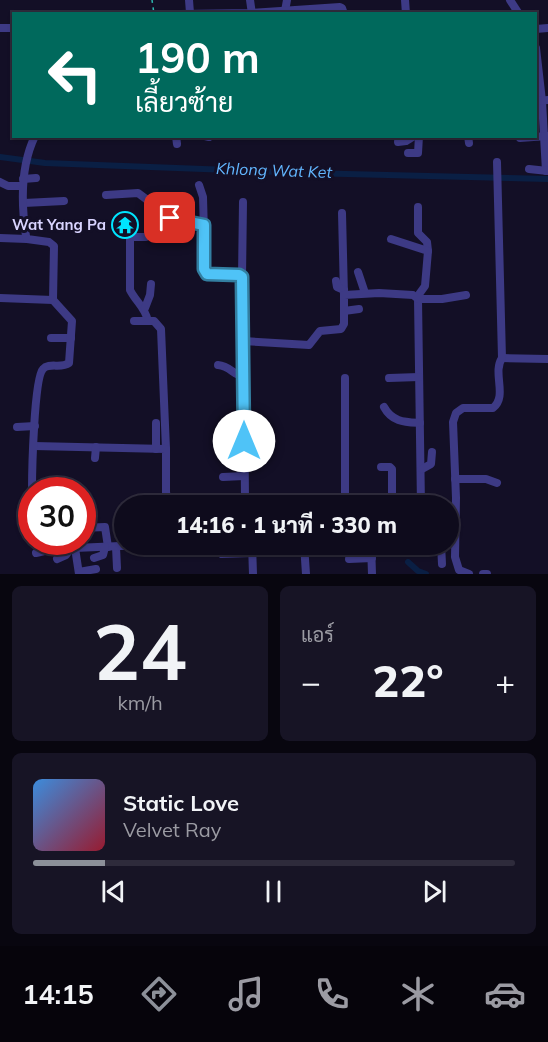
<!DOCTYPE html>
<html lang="th">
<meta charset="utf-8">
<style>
body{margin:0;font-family:Mulish,Sarabun,sans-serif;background:#171425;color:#f1f3f6;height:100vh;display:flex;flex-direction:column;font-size:22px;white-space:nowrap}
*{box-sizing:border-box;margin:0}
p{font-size:20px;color:#9b9ba3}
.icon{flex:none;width:33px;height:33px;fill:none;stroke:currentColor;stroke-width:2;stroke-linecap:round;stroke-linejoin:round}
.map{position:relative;height:574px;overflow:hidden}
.sheet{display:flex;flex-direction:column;gap:12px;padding:12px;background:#08060f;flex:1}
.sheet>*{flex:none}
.top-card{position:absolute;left:12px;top:12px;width:525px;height:126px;border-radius:0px;box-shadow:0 2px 4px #0004,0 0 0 2px #2e2b3b;background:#00695c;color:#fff;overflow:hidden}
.speed{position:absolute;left:18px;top:477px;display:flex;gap:12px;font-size:30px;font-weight:700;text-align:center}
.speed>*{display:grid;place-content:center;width:78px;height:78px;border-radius:50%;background:#0e0b1c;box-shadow:0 2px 4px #0004,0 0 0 2px #2e2b3b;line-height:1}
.speed .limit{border:9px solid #d22;background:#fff;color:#111}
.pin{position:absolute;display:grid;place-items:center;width:51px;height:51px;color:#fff;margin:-26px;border-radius:12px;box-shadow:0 3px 9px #0006}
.me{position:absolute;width:66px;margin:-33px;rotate:0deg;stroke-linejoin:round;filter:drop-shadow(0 0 4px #0008)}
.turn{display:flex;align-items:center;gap:21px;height:126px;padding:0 24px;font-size:27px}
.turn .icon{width:78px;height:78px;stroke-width:2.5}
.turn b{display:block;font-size:42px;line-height:51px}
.big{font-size:45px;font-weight:800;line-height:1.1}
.sheet .tile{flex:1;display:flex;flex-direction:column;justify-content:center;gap:9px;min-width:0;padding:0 21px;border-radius:9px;background:#171425}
.sheet .dial{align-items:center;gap:0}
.dial b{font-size:78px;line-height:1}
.song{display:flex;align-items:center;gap:18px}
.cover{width:72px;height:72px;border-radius:9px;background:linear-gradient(135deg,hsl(210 70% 55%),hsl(350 70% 35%))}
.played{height:6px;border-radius:3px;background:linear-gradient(90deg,#8c9099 15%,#2e2b3b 15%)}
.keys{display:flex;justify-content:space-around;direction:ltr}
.heat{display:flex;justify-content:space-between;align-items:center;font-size:33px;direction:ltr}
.sheet .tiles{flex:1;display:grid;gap:12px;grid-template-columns:1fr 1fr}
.tile:last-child{grid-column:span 2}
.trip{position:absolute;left:114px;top:495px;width:345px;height:60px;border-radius:30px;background:#0e0b1c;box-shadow:0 2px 4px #0004,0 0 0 2px #2e2b3b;font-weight:800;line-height:60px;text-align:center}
.menu{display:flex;height:96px;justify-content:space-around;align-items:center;background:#06040b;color:#9b9ba3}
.menu .icon{width:42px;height:42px}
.menu .active{color:#8c9099}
.menu b{font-size:27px;color:#f1f3f6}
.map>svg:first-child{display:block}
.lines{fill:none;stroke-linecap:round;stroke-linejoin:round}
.canal{stroke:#0a1f44;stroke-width:6}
.path{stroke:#2fb8b0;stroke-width:1.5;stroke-dasharray:3 4.5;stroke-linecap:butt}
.minor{stroke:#3d3a85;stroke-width:8}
.route-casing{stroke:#337fa1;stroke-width:15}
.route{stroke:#4fc3f7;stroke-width:10}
.labels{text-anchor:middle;stroke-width:6;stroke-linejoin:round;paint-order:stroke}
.poi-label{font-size:15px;font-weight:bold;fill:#d9d4ff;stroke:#130f26;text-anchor:end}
.water-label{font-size:16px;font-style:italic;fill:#62b6ff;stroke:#130f26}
</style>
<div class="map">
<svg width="548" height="574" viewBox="0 0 548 574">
<rect width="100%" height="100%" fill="#130f26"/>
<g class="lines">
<!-- canal -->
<g class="canal">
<polyline points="0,157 45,163 306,173 548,179"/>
<polyline points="408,562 418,571 426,574"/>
</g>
<!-- path -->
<polyline class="path" points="152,0 154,14"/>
<!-- minor -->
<g class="minor">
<polyline points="189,0 190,13"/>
<polyline points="250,0 252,14"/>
<polyline points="405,0 406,14"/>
<polyline points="510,0 519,14"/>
<polyline points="285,11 287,0"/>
<polyline points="180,14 251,13 340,7 342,8 344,14"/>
<polyline points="0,28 14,28"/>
<polyline points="536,29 548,28"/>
<polyline points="536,48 542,101 546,171"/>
<polyline points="536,101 548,100"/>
<polyline points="176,136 177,144"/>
<polyline points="205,136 209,137"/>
<polyline points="468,136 469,143"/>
<polyline points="520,138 547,136"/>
<polyline points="398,142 406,141 414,136"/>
<polyline points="408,153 418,153 419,136"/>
<polyline points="529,169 548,171"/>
<polyline points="23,179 36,178"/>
<polyline points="0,182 8,186 23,186"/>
<polyline points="199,185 203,197 205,271 211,275 239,275 243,280 245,499"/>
<path d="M106,195L138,193L154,205C155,215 153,230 146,237H133L130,239V290C136,302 145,307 148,321"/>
<polyline points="24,203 64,201"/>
<polyline points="418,207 418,233 427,242 428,251"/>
<polyline points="342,213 344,295"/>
<polyline points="170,218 204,225"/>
<polyline points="0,238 27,239"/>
<polyline points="391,239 428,251 425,286 417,297"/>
<polyline points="358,272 365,293"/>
<polyline points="242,277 243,202"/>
<polyline points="336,281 337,287 344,290"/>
<polyline points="0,298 53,300"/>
<polyline points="418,299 421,506"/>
<polyline points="145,308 150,295 151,284"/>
<polyline points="344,311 359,309"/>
<polyline points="134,321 154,321 161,329 166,449"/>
<polyline points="51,338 71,338"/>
<polyline points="243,341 309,345 320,331 341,329 344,324 344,295 379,293 413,295 418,299 442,299 466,295"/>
<polyline points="502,358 548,359"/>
<path d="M218,365C231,366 233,376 244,376"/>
<polyline points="389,378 419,377"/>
<path d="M384,407C392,422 405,422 420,423"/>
<polyline points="17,427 35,426"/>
<polyline points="34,446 166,449 166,494 169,497 245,499 282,506"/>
<polyline points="156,449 156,423"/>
<polyline points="95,458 96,447"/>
<polyline points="381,467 390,467 392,469 392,506"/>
<polyline points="422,469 431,464 432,452"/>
<polyline points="223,477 244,476"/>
<polyline points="455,479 486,479 497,483"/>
<path d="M32,490C32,473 34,378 43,369C49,362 61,369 69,363L72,321L53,300L54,246L49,242L27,239L26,236C21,203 20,167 35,136"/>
<polyline points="345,506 345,378"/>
<polyline points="82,528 105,527 108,547"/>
<polyline points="64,542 66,548 75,548 79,574"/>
<polyline points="252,544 253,574"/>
<polyline points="304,544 306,574"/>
<polyline points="371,544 372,574"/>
<polyline points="441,544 442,564"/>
<polyline points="116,547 117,568"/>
<polyline points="277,547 304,546"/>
<polyline points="75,548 165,544"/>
<polyline points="36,553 65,546"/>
<polyline points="222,554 252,553"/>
<polyline points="94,558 103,555 105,547"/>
<polyline points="57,559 66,555 70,549"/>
<polyline points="349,559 372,558"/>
<polyline points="79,572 96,569"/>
<path d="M469,574L459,570L455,557L456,498L453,422L456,413L463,408H493C508,396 492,373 502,358L497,162"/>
<polyline points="483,574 487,574"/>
</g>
</g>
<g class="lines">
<defs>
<polyline id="route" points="170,218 204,225 204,269 207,274 239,275 242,277 244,441"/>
</defs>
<!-- route casing -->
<use href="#route" class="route-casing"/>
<!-- route -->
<use href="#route" class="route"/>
</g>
<!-- icons -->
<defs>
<symbol id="temple-ring" viewBox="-11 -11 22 22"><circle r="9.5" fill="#130f26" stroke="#00e5ff" stroke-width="1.5"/><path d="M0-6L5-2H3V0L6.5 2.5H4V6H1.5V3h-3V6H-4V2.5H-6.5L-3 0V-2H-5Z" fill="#00e5ff"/></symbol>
</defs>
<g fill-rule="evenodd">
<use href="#temple-ring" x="110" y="210" width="30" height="30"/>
</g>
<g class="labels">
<!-- poi labels -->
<g class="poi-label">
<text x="106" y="230">Wat Yang Pa</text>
</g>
<!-- water labels -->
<g class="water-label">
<text transform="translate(274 170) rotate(2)" y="6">Khlong Wat Ket</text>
</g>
</g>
</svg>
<div class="speed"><div class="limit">30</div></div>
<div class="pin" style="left:170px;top:218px;background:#d93025"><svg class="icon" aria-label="arrive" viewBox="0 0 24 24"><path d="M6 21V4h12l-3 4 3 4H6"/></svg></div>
<svg class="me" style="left:244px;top:441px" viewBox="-20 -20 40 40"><circle r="19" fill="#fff"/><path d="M0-13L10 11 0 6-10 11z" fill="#4fc3f7"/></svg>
<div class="trip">14:16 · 1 นาที · 330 m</div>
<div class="top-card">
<div class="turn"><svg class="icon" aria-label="left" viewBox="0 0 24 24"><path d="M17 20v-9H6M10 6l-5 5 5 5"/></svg><div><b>190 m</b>เลี้ยวซ้าย</div></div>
</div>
</div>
<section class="sheet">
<div class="tiles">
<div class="tile dial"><b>24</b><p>km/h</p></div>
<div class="tile"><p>แอร์</p>
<div class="heat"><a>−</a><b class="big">22°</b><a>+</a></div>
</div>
<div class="tile">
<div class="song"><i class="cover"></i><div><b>Static Love</b><p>Velvet Ray</p></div></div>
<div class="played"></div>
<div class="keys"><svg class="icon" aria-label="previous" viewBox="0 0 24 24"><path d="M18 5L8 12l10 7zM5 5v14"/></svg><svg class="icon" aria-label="pause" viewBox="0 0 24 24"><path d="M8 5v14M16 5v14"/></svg><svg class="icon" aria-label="next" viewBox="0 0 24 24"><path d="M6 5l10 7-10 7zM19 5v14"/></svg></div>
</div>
</div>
</section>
<nav class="menu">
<b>14:15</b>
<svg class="icon active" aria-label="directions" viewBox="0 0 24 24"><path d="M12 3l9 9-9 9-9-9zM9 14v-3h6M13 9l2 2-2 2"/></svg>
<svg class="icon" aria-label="music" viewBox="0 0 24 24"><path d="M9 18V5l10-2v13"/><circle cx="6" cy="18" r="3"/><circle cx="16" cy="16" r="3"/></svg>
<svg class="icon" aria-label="phone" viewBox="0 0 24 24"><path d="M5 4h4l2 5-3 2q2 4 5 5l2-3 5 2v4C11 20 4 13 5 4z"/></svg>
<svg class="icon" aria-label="climate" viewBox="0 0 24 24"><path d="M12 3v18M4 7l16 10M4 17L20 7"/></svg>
<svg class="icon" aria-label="car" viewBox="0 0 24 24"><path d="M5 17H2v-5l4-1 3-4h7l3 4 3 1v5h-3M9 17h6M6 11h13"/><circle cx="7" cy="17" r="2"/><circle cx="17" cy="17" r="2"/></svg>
</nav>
